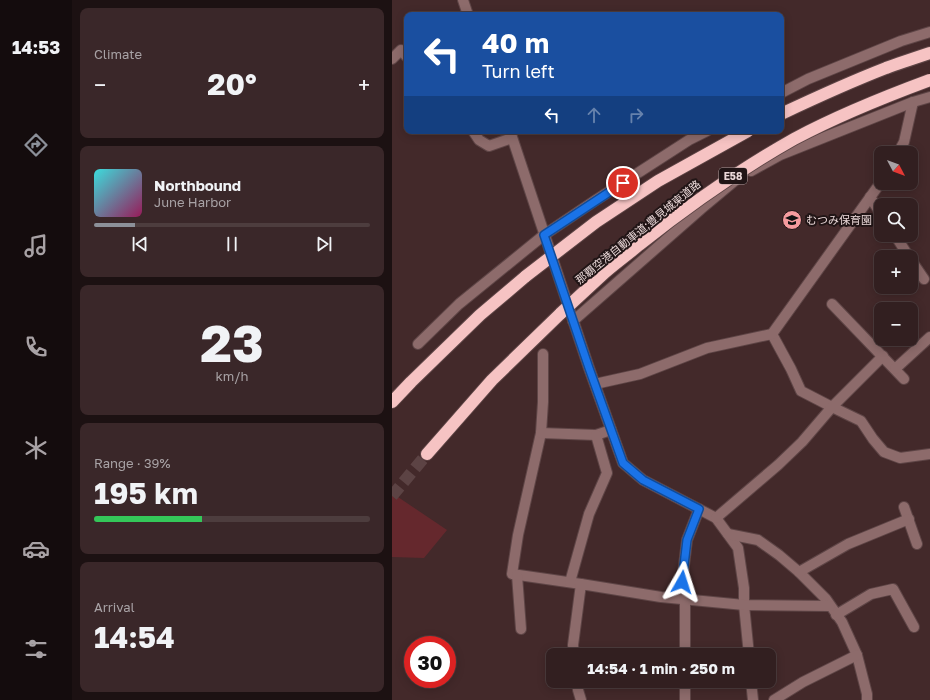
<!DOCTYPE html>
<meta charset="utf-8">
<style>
body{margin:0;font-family:"Golos Text","Noto Sans JP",sans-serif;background:#3a2729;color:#f1f3f6;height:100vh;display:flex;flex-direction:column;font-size:15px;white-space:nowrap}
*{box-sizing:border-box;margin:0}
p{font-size:13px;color:#a8a2a5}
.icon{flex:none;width:22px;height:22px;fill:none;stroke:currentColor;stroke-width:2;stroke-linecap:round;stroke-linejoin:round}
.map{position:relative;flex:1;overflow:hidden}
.side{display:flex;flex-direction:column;gap:8px;padding:8px;background:#1c1112;width:320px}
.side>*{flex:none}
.hud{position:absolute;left:12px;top:12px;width:380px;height:122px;border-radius:8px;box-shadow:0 2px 10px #0003,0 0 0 1px #4d3d3e;background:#1a4fa0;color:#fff;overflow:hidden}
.needle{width:26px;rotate:131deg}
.buttons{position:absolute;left:482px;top:146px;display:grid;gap:8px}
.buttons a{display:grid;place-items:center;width:44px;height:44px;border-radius:8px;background:#321f20;box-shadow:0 2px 10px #0003,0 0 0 1px #4d3d3e;font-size:20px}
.speed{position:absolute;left:12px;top:636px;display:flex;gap:8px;font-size:20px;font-weight:700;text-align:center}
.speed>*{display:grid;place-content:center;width:52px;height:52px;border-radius:50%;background:#321f20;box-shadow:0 2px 10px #0003,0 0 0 1px #4d3d3e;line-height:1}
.speed .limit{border:6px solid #d22;background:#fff;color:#111}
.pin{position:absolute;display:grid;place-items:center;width:34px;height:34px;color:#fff;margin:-17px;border:2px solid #fff;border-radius:50%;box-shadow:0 1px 4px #0007}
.me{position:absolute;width:44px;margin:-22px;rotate:6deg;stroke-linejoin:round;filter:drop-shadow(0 0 3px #0008)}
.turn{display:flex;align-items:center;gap:14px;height:84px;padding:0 12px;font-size:18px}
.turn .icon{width:52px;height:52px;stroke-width:2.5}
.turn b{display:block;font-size:28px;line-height:34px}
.lanes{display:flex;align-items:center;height:38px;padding:0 12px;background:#0003;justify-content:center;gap:20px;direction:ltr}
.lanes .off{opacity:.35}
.big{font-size:30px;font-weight:700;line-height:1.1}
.side .widget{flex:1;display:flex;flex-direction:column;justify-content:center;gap:6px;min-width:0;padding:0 14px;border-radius:8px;background:#3a2729}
.side .dial{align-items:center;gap:0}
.dial b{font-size:52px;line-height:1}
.song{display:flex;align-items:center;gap:12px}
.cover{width:48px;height:48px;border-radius:6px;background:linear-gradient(135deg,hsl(180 70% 55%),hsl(330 70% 35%))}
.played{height:4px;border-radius:2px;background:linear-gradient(90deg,#8c9099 15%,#4d3d3e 15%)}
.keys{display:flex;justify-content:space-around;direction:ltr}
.heat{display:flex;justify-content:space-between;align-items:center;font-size:22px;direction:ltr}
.charge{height:6px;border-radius:3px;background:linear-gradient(90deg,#34c759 39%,#4d3d3e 0)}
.trip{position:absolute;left:154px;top:648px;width:230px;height:40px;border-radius:8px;background:#321f20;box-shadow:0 2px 10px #0003,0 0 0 1px #4d3d3e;font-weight:700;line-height:40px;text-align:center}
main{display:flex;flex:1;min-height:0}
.tabs{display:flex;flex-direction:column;width:72px;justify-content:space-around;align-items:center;background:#140c0d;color:#a8a2a5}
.tabs .icon{width:28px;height:28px}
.tabs .selected{color:#8c9099}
.tabs b{font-size:18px;color:#f1f3f6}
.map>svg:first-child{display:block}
.green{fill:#65282d}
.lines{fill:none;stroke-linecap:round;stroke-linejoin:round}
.highway-tunnel{stroke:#5c4344;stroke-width:12;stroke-dasharray:12 6;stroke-linecap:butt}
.minor-casing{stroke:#5e4546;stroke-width:12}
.highway-casing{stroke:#5e4546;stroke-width:14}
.minor{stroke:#8d6b6b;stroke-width:10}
.highway{stroke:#f6c3c3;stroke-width:12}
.highway-bridge-casing{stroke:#5e4546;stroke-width:14;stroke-linecap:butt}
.highway-bridge{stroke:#f6c3c3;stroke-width:12}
.route-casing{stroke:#114b97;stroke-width:10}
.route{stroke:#1a73e8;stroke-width:7}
.labels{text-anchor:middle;stroke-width:4;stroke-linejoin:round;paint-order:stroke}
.shield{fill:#211516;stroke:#ae9e9e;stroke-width:1}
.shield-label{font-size:10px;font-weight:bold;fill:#ebd9d9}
.poi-label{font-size:11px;fill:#ebd9d9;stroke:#211516;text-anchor:start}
.street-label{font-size:11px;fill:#ebd9d9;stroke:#211516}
</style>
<main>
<nav class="tabs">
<b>14:53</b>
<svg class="icon selected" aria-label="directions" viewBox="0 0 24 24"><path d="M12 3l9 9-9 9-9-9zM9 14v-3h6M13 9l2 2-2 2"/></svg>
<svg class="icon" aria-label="music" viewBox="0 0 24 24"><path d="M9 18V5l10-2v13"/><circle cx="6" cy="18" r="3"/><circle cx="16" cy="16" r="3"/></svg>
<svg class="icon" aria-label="phone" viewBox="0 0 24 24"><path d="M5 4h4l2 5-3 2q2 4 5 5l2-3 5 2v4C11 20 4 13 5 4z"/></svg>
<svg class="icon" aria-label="climate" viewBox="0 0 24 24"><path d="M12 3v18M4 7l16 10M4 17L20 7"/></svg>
<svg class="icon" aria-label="car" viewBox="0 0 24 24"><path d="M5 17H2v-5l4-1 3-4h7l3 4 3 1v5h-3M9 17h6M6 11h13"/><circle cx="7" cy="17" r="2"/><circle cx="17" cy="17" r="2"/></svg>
<svg class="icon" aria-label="filters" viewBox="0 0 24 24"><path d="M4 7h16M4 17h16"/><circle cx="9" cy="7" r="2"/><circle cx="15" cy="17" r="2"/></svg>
</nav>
<section class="side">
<div class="widget"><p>Climate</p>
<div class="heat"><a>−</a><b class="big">20°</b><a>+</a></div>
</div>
<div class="widget">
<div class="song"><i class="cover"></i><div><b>Northbound</b><p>June Harbor</p></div></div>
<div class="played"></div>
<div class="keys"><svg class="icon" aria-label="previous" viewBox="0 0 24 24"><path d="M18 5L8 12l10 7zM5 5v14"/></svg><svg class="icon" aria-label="pause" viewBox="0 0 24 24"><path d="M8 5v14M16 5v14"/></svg><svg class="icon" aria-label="next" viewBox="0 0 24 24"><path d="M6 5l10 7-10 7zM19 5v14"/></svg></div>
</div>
<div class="widget dial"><b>23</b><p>km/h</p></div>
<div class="widget"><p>Range · 39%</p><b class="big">195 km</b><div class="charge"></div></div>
<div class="widget"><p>Arrival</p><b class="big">14:54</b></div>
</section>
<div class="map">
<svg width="538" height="700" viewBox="0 0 538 700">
<rect width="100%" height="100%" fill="#43292a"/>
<!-- green -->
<polygon class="green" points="0,493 55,530 32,558 0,557"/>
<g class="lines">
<!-- highway-tunnel -->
<polyline class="highway-tunnel" points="0,496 35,454"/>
<defs>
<g id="minor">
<polyline points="71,0 76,15"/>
<polyline points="0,59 9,50 15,57"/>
<polyline points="389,93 416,79 509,41 538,32"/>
<polyline points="81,131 87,140 97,146 120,138"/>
<polyline points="118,131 197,368 231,463 251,480 324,518 346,548 352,588 352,605 357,655"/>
<polyline points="506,153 512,142 521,102"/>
<polyline points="359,171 388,155 521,102 538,97"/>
<polyline points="478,197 489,214"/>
<polyline points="503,235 517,257"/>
<polyline points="519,260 532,279"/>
<polyline points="440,304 512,379"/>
<polyline points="181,321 309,209 345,179"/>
<polyline points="380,334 399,369 409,391 440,407 469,421 481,439 492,452 508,458 538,454"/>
<polyline points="26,344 67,304 152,235 204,200 297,140 315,131"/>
<polyline points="151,354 151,402 149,433 126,535 120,574 189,584"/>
<polyline points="503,369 538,337"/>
<polyline points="203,384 248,374 315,348 380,334 489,182"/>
<polyline points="149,433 204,435 219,430"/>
<polyline points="512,507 525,544"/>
<polyline points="324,518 386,465 410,442 440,407 491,356"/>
<polyline points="336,534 366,540 387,555 407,572 434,599 450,622 465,655 475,694 475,700"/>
<polyline points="407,572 456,544 517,519"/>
<polyline points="125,575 129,629"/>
<polyline points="178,582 197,514 215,473 204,435"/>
<polyline points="444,615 479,594 501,589 522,627"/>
<polyline points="182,655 181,645 189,584 269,597 352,605 438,606"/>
<polyline points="293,655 293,599 290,582 295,540 307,509"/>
<polyline points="185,681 186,690 189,700"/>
<polyline points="359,681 361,700"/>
<polyline points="293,700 293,681"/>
<polyline points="382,700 411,682 465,655"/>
</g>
<g id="highway">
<path d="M389,114C423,98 458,82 494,68C508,63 523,58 538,53"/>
<polyline points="0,402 19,382 88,315 134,276"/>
<polyline points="35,454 100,380 169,313"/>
</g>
</defs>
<!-- minor casing -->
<use href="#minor" class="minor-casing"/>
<!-- highway casing -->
<use href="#highway" class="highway-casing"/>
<!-- minor -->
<use href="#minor" class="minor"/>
<!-- highway -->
<use href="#highway" class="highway"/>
<defs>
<g id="highway-bridge">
<polyline points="134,276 204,222 266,181 356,131"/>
<path d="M169,313C182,301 196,288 209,276C221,265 234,256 247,245C296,206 347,170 402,139C445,116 492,97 538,80"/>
</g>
</defs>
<!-- highway-bridge casing -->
<use href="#highway-bridge" class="highway-bridge-casing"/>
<!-- highway-bridge -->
<use href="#highway-bridge" class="highway-bridge"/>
</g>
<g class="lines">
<defs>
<polyline id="route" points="231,183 152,235 197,368 231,463 251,480 307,509 295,540 290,582"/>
</defs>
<!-- route casing -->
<use href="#route" class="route-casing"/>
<!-- route -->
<use href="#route" class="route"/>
</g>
<!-- icons -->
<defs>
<symbol id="school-disc" viewBox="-11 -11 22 22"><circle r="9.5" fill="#f59b9e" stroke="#211516"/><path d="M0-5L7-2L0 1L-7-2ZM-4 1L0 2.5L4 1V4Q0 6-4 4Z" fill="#111"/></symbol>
</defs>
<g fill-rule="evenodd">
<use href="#school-disc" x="389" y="209" width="22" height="22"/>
</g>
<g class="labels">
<!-- shield labels -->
<rect class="shield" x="327" y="168" width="28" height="16" rx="3"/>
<g class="shield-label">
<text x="341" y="180">E58</text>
</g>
<!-- poi labels -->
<g class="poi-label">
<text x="414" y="224">むつみ保育園</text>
</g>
<!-- street labels -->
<g class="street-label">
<text transform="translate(246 232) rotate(-39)" y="4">那覇空港自動車道;豊見城東道路</text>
</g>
</g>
</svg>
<div class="buttons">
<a><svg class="needle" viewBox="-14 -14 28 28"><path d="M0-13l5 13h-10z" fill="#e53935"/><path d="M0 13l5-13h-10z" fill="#a8a2a5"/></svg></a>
<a><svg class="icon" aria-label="search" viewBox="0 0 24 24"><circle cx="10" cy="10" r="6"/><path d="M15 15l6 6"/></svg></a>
<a>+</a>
<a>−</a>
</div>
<div class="speed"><div class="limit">30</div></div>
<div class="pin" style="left:231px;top:183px;background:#d93025"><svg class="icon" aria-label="arrive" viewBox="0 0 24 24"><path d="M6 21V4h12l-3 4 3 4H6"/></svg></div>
<svg class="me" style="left:290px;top:582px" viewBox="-20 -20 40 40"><path d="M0-17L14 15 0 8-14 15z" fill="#1a73e8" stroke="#fff" stroke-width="4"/></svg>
<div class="trip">14:54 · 1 min · 250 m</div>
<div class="hud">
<div class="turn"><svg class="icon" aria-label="left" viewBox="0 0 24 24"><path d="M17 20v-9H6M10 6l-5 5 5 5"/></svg><div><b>40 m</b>Turn left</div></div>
<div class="lanes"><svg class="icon" aria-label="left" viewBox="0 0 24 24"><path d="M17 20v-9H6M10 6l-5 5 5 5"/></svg><svg class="icon off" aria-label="ahead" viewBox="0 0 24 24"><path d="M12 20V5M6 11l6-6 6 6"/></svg><svg class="icon off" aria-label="right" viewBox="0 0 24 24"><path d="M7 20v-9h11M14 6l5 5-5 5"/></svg></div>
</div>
</div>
</main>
